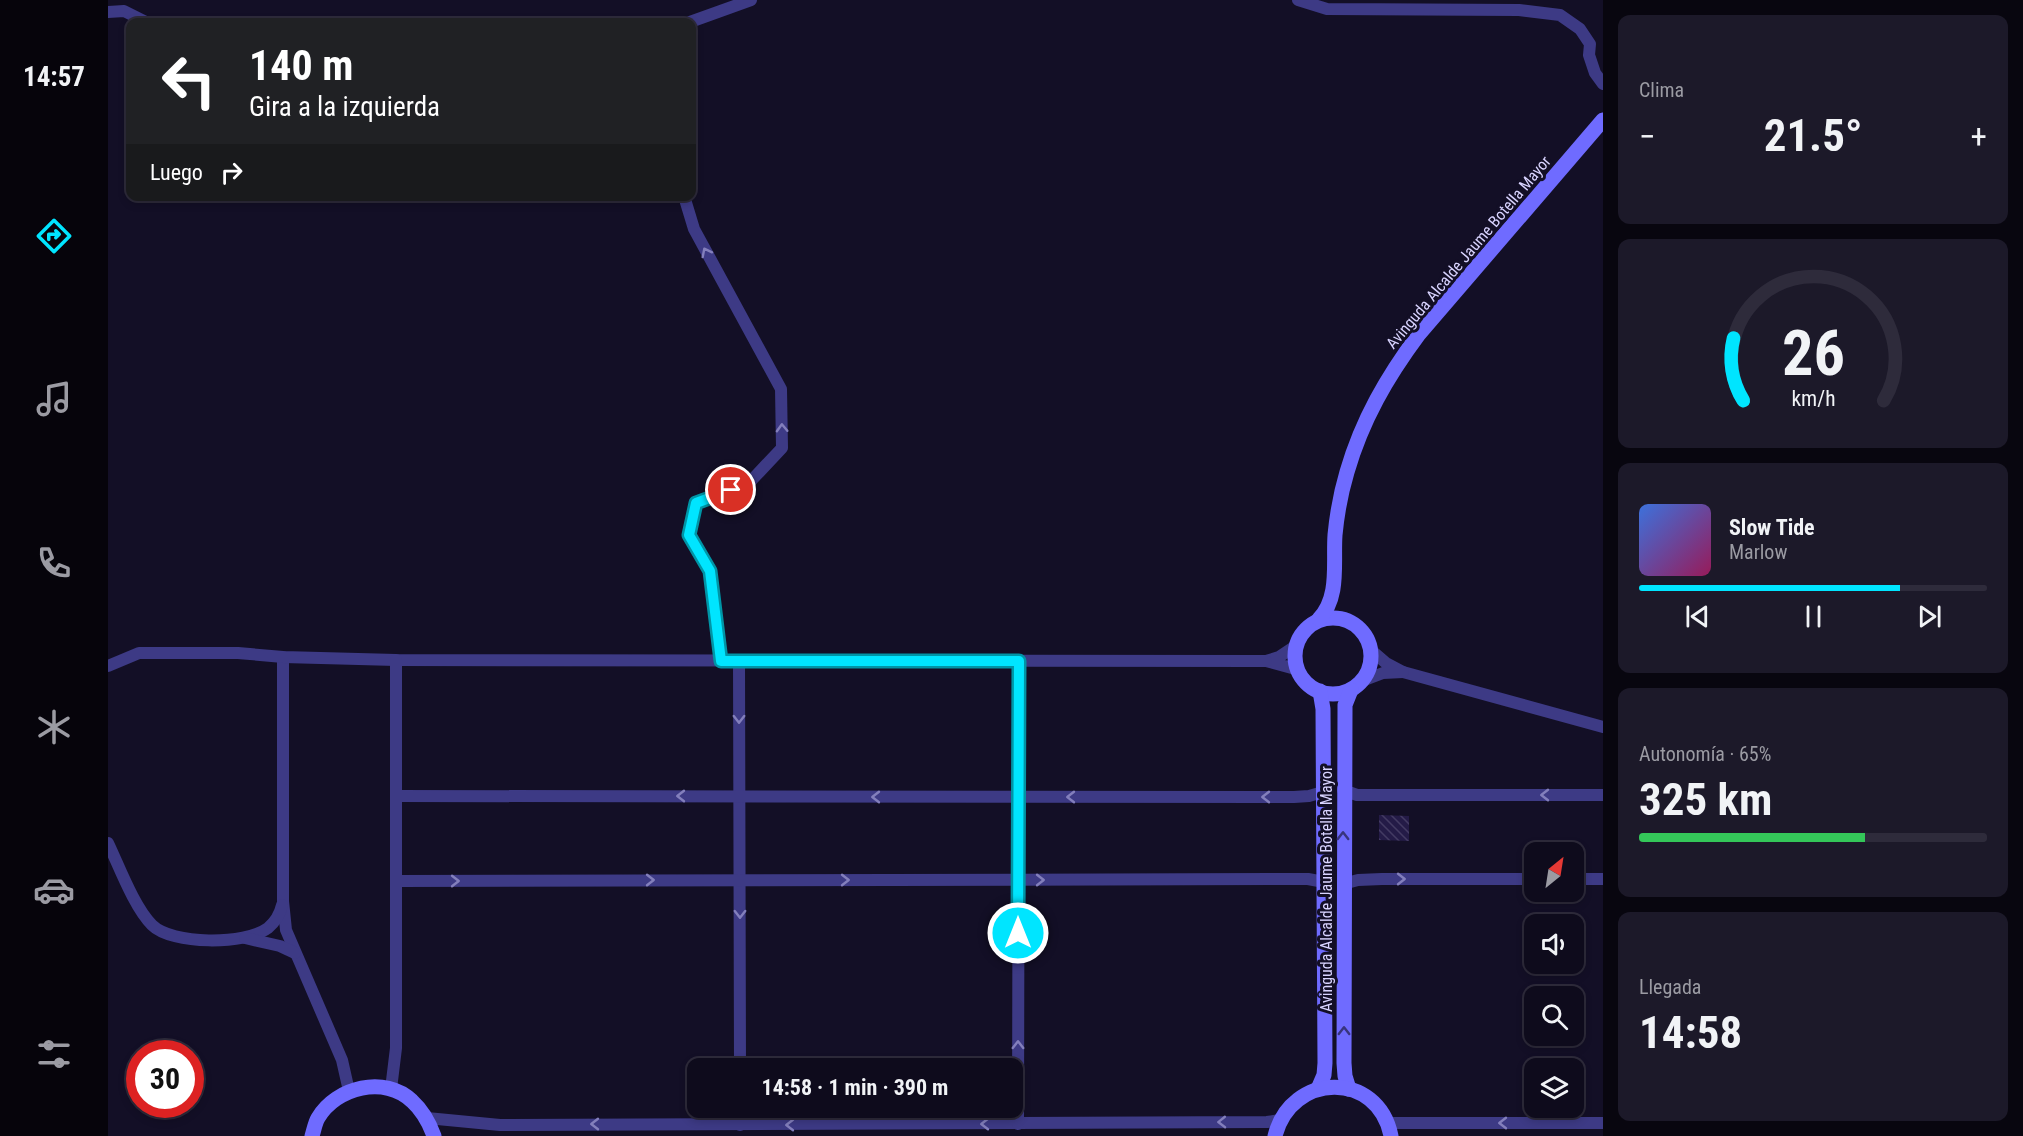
<!DOCTYPE html>
<html lang="es">
<meta charset="utf-8">
<style>
body{margin:0;font-family:"Roboto Condensed",sans-serif;background:#1c1929;color:#f1f3f6;height:100vh;display:flex;flex-direction:column;font-size:22px;white-space:nowrap}
*{box-sizing:border-box;margin:0}
p{font-size:20px;color:#9b9ba3}
.icon{flex:none;width:33px;height:33px;fill:none;stroke:currentColor;stroke-width:2;stroke-linecap:round;stroke-linejoin:round}
.map{position:relative;flex:1;overflow:hidden}
.side{display:flex;flex-direction:column;gap:15px;padding:15px;background:#08060f;width:420px}
.side>*{flex:none}
.hud{position:absolute;left:18px;top:18px;width:570px;height:183px;border-radius:12px;box-shadow:0 3px 9px #0003,0 0 0 2px #2e2b3b;background:#202124;color:#fff;overflow:hidden}
.needle{width:39px;rotate:30deg}
.fabs{position:absolute;left:1416px;top:842px;display:grid;gap:12px}
.fabs a{display:grid;place-items:center;width:60px;height:60px;border-radius:12px;background:#0e0b1c;box-shadow:0 3px 9px #0003,0 0 0 2px #2e2b3b;font-size:30px}
.speed{position:absolute;left:18px;top:1040px;display:flex;gap:12px;font-size:30px;font-weight:700;text-align:center}
.speed>*{display:grid;place-content:center;width:78px;height:78px;border-radius:50%;background:#0e0b1c;box-shadow:0 3px 9px #0003,0 0 0 2px #2e2b3b;line-height:1}
.speed .limit{border:9px solid #d22;background:#fff;color:#111}
.pin{position:absolute;display:grid;place-items:center;width:51px;height:51px;color:#fff;margin:-26px;border:3px solid #fff;border-radius:50%;box-shadow:0 2px 6px #0007}
.me{position:absolute;width:66px;margin:-33px;rotate:0deg;stroke-linejoin:round;filter:drop-shadow(0 0 4px #0008)}
.turn{display:flex;align-items:center;gap:21px;height:126px;padding:0 24px;font-size:27px}
.turn .icon{width:78px;height:78px;stroke-width:2.5}
.turn b{display:block;font-size:42px;line-height:51px}
.then{display:flex;align-items:center;height:57px;padding:0 24px;background:#0003;gap:12px;font-size:22px}
.big{font-size:45px;font-weight:700;line-height:1.1}
.side .tile{flex:1;display:flex;flex-direction:column;justify-content:center;gap:9px;min-width:0;padding:0 21px;border-radius:12px;background:#1c1929}
.side .dial{align-items:center;gap:0}
.dial svg{height:156px;overflow:visible;fill:none;stroke:#2e2b3b;stroke-width:7;stroke-linecap:round;text-anchor:middle}
.dial text{fill:#f1f3f6;stroke:none}
.song{display:flex;align-items:center;gap:18px}
.cover{width:72px;height:72px;border-radius:9px;background:linear-gradient(135deg,hsl(220 70% 55%),hsl(330 70% 35%))}
.played{height:6px;border-radius:3px;background:linear-gradient(90deg,#00e5ff 75%,#2e2b3b 75%)}
.keys{display:flex;justify-content:space-around;direction:ltr}
.heat{display:flex;justify-content:space-between;align-items:center;font-size:33px;direction:ltr}
.charge{height:9px;border-radius:4px;background:linear-gradient(90deg,#34c759 65%,#2e2b3b 0)}
.trip{position:absolute;left:579px;top:1058px;width:336px;height:60px;border-radius:12px;background:#0e0b1c;box-shadow:0 3px 9px #0003,0 0 0 2px #2e2b3b;font-weight:700;line-height:60px;text-align:center}
main{display:flex;flex:1;min-height:0}
.dock{display:flex;flex-direction:column;width:108px;justify-content:space-around;align-items:center;background:#06040b;color:#9b9ba3}
.dock .icon{width:42px;height:42px}
.dock .selected{color:#00e5ff}
.dock b{font-size:27px;color:#f1f3f6}
.map>svg:first-child{display:block}
.building{fill:url(#building-back-hatch)}
.lines{fill:none;stroke-linecap:round;stroke-linejoin:round}
.street{stroke:#3d3a85;stroke-width:12}
.secondary{stroke:#6f6bff;stroke-width:15}
.oneway{stroke:#837fbc}
.oneway2{stroke:#38347d}
.route-casing{stroke:#0095a6;stroke-width:15}
.route{stroke:#00e5ff;stroke-width:10}
.labels{text-anchor:middle;stroke-width:6;stroke-linejoin:round;paint-order:stroke}
.street-label{font-size:16px;fill:#d9d4ff;stroke:#130f26}
</style>
<main>
<nav class="dock">
<b>14:57</b>
<svg class="icon selected" aria-label="directions" viewBox="0 0 24 24"><path d="M12 3l9 9-9 9-9-9zM9 14v-3h6M13 9l2 2-2 2"/></svg>
<svg class="icon" aria-label="music" viewBox="0 0 24 24"><path d="M9 18V5l10-2v13"/><circle cx="6" cy="18" r="3"/><circle cx="16" cy="16" r="3"/></svg>
<svg class="icon" aria-label="phone" viewBox="0 0 24 24"><path d="M5 4h4l2 5-3 2q2 4 5 5l2-3 5 2v4C11 20 4 13 5 4z"/></svg>
<svg class="icon" aria-label="climate" viewBox="0 0 24 24"><path d="M12 3v18M4 7l16 10M4 17L20 7"/></svg>
<svg class="icon" aria-label="car" viewBox="0 0 24 24"><path d="M5 17H2v-5l4-1 3-4h7l3 4 3 1v5h-3M9 17h6M6 11h13"/><circle cx="7" cy="17" r="2"/><circle cx="17" cy="17" r="2"/></svg>
<svg class="icon" aria-label="filters" viewBox="0 0 24 24"><path d="M4 7h16M4 17h16"/><circle cx="9" cy="7" r="2"/><circle cx="15" cy="17" r="2"/></svg>
</nav>
<div class="map">
<svg width="1495" height="1136" viewBox="0 0 1495 1136">
<defs>
<pattern id="building-back-hatch" width="6" height="6" patternUnits="userSpaceOnUse" patternTransform="scale(1.5)"><rect width="6" height="6" fill="#241b47"/><path d="M-1 5l2 2M0 0l6 6M5-1l2 2" fill="none" stroke="#433b63"/></pattern>
</defs>
<rect width="100%" height="100%" fill="#130f26"/>
<!-- building -->
<polygon class="building" points="1271,815 1301,816 1301,841 1271,840"/>
<g class="lines">
<!-- street -->
<g class="street">
<polyline points="1190,0 1219,9 1411,10 1452,15 1472,29 1482,44 1481,55 1487,73 1495,84"/>
<polyline points="0,12 16,11 38,22"/>
<polyline points="582,22 643,0"/>
<polyline points="576,196 586,229 673,389 674,448 641,483 588,503 581,535 602,571 613,661"/>
<polyline points="1189,645 1171,657 1158,661 1191,670"/>
<polyline points="175,657 175,901 178,930 234,1060 241,1091"/>
<polyline points="631,660 632,1068"/>
<polyline points="0,666 31,653 130,653 175,657 288,660 1158,661"/>
<polyline points="1295,672 1495,727"/>
<polyline points="1254,681 1275,673 1295,672 1278,663 1263,650"/>
<polyline points="1235,790 1249,795 1495,795"/>
<polyline points="289,796 1186,797 1201,796 1215,792"/>
<path d="M0,843C11,866 26,907 44,925C64,945 137,945 160,928C167,922 172,914 174,905"/>
<polyline points="1466,879 1495,879"/>
<polyline points="289,881 1200,879 1216,882"/>
<polyline points="1235,884 1250,880 1274,879 1426,879"/>
<polyline points="137,938 172,946 187,953"/>
<polyline points="283,1089 288,1048 288,660"/>
<polyline points="632,1107 632,1125"/>
<polyline points="319,1118 392,1125 1159,1122 1172,1120"/>
<polyline points="1280,1123 1495,1123"/>
<polyline points="910,1124 911,661"/>
</g>
<!-- secondary -->
<g class="secondary">
<circle cx="1225" cy="656" r="38"/>
<path d="M1211,619C1232,597 1225,563 1227,535C1229,514 1233,492 1239,472C1254,420 1279,377 1311,334L1495,120"/>
<polyline points="1210,1089 1216,1075 1217,1063 1215,709 1212,691"/>
<polyline points="1241,1089 1237,1076 1236,1063 1237,711 1237,705 1243,690"/>
<path d="M204,1136C206,1130 207,1123 210,1118C228,1087 277,1075 304,1101C315,1111 321,1122 326,1136"/>
<path d="M1167,1136C1183,1072 1270,1070 1283,1136"/>
</g>
</g>
<!-- one-way arrows -->
<defs><path id="oneway-chevron" d="M-2-3.5L2.5 0L-2 3.5" fill="none" stroke-width="1.6" stroke-linecap="round" stroke-linejoin="round" transform="scale(1.5)"/></defs>
<g class="oneway">
<use href="#oneway-chevron" transform="translate(598 252) rotate(-117)"/>
<use href="#oneway-chevron" transform="translate(674 428) rotate(-92)"/>
<use href="#oneway-chevron" transform="translate(631 719) rotate(90)"/>
<use href="#oneway-chevron" transform="translate(1437 795) rotate(-180)"/>
<use href="#oneway-chevron" transform="translate(573 796) rotate(-180)"/>
<use href="#oneway-chevron" transform="translate(768 797) rotate(-180)"/>
<use href="#oneway-chevron" transform="translate(963 797) rotate(180)"/>
<use href="#oneway-chevron" transform="translate(1158 797) rotate(180)"/>
<use href="#oneway-chevron" transform="translate(1293 879)"/>
<use href="#oneway-chevron" transform="translate(542 880)"/>
<use href="#oneway-chevron" transform="translate(737 880)"/>
<use href="#oneway-chevron" transform="translate(932 880)"/>
<use href="#oneway-chevron" transform="translate(347 881)"/>
<use href="#oneway-chevron" transform="translate(632 914) rotate(90)"/>
<use href="#oneway-chevron" transform="translate(910 1045) rotate(-90)"/>
<use href="#oneway-chevron" transform="translate(1114 1122) rotate(179)"/>
<use href="#oneway-chevron" transform="translate(1395 1123) rotate(180)"/>
<use href="#oneway-chevron" transform="translate(487 1124) rotate(-180)"/>
<use href="#oneway-chevron" transform="translate(877 1124) rotate(180)"/>
<use href="#oneway-chevron" transform="translate(682 1125) rotate(180)"/>
</g>
<g class="oneway2">
<use href="#oneway-chevron" transform="translate(1235 836) rotate(-90)"/>
<use href="#oneway-chevron" transform="translate(1236 1031) rotate(-90)"/>
</g>
<g class="lines">
<defs>
<polyline id="route" points="623,490 588,503 581,535 602,571 613,661 911,661 910,933"/>
</defs>
<!-- route casing -->
<use href="#route" class="route-casing"/>
<!-- route -->
<use href="#route" class="route"/>
</g>
<g class="labels">
<!-- street labels -->
<g class="street-label">
<text transform="translate(1360 252) rotate(-50)" y="6">Avinguda Alcalde Jaume Botella Mayor</text>
<text transform="translate(1218 889) rotate(-90)" y="6">Avinguda Alcalde Jaume Botella Mayor</text>
</g>
</g>
</svg>
<div class="fabs">
<a><svg class="needle" viewBox="-14 -14 28 28"><path d="M0-13l5 13h-10z" fill="#e53935"/><path d="M0 13l5-13h-10z" fill="#9b9ba3"/></svg></a>
<a><svg class="icon" aria-label="sound" viewBox="0 0 24 24"><path d="M4 9h4l5-4v14l-5-4H4zM17 9q2 3 0 6"/></svg></a>
<a><svg class="icon" aria-label="search" viewBox="0 0 24 24"><circle cx="10" cy="10" r="6"/><path d="M15 15l6 6"/></svg></a>
<a><svg class="icon" aria-label="layers" viewBox="0 0 24 24"><path d="M12 4l9 5-9 5-9-5zM3 14l9 5 9-5"/></svg></a>
</div>
<div class="speed"><div class="limit">30</div></div>
<div class="pin" style="left:623px;top:490px;background:#d93025"><svg class="icon" aria-label="arrive" viewBox="0 0 24 24"><path d="M6 21V4h12l-3 4 3 4H6"/></svg></div>
<svg class="me" style="left:910px;top:933px" viewBox="-20 -20 40 40"><circle r="17" fill="#00e5ff" stroke="#fff" stroke-width="3"/><path d="M0-11L8 9 0 5-8 9z" fill="#fff"/></svg>
<div class="trip">14:58 · 1 min · 390 m</div>
<div class="hud">
<div class="turn"><svg class="icon" aria-label="left" viewBox="0 0 24 24"><path d="M17 20v-9H6M10 6l-5 5 5 5"/></svg><div><b>140 m</b>Gira a la izquierda</div></div>
<div class="then">Luego<svg class="icon" aria-label="right" viewBox="0 0 24 24"><path d="M7 20v-9h11M14 6l5 5-5 5"/></svg></div>
</div>
</div>
<section class="side">
<div class="tile"><p>Clima</p>
<div class="heat"><a>−</a><b class="big">21.5°</b><a>+</a></div>
</div>
<div class="tile dial"><svg viewBox="0 0 100 80">
<path d="M14 69A42 42 0 1 1 86 69"/>
<path d="M14 69A42 42 0 0 1 9 37" stroke="#00e5ff"/>
<text x="50" y="56" font-size="32" font-weight="700">26</text>
<text x="50" y="72" font-size="11">km/h</text>
</svg></div>
<div class="tile">
<div class="song"><i class="cover"></i><div><b>Slow Tide</b><p>Marlow</p></div></div>
<div class="played"></div>
<div class="keys"><svg class="icon" aria-label="previous" viewBox="0 0 24 24"><path d="M18 5L8 12l10 7zM5 5v14"/></svg><svg class="icon" aria-label="pause" viewBox="0 0 24 24"><path d="M8 5v14M16 5v14"/></svg><svg class="icon" aria-label="next" viewBox="0 0 24 24"><path d="M6 5l10 7-10 7zM19 5v14"/></svg></div>
</div>
<div class="tile"><p>Autonomía · 65%</p><b class="big">325 km</b><div class="charge"></div></div>
<div class="tile"><p>Llegada</p><b class="big">14:58</b></div>
</section>
</main>
